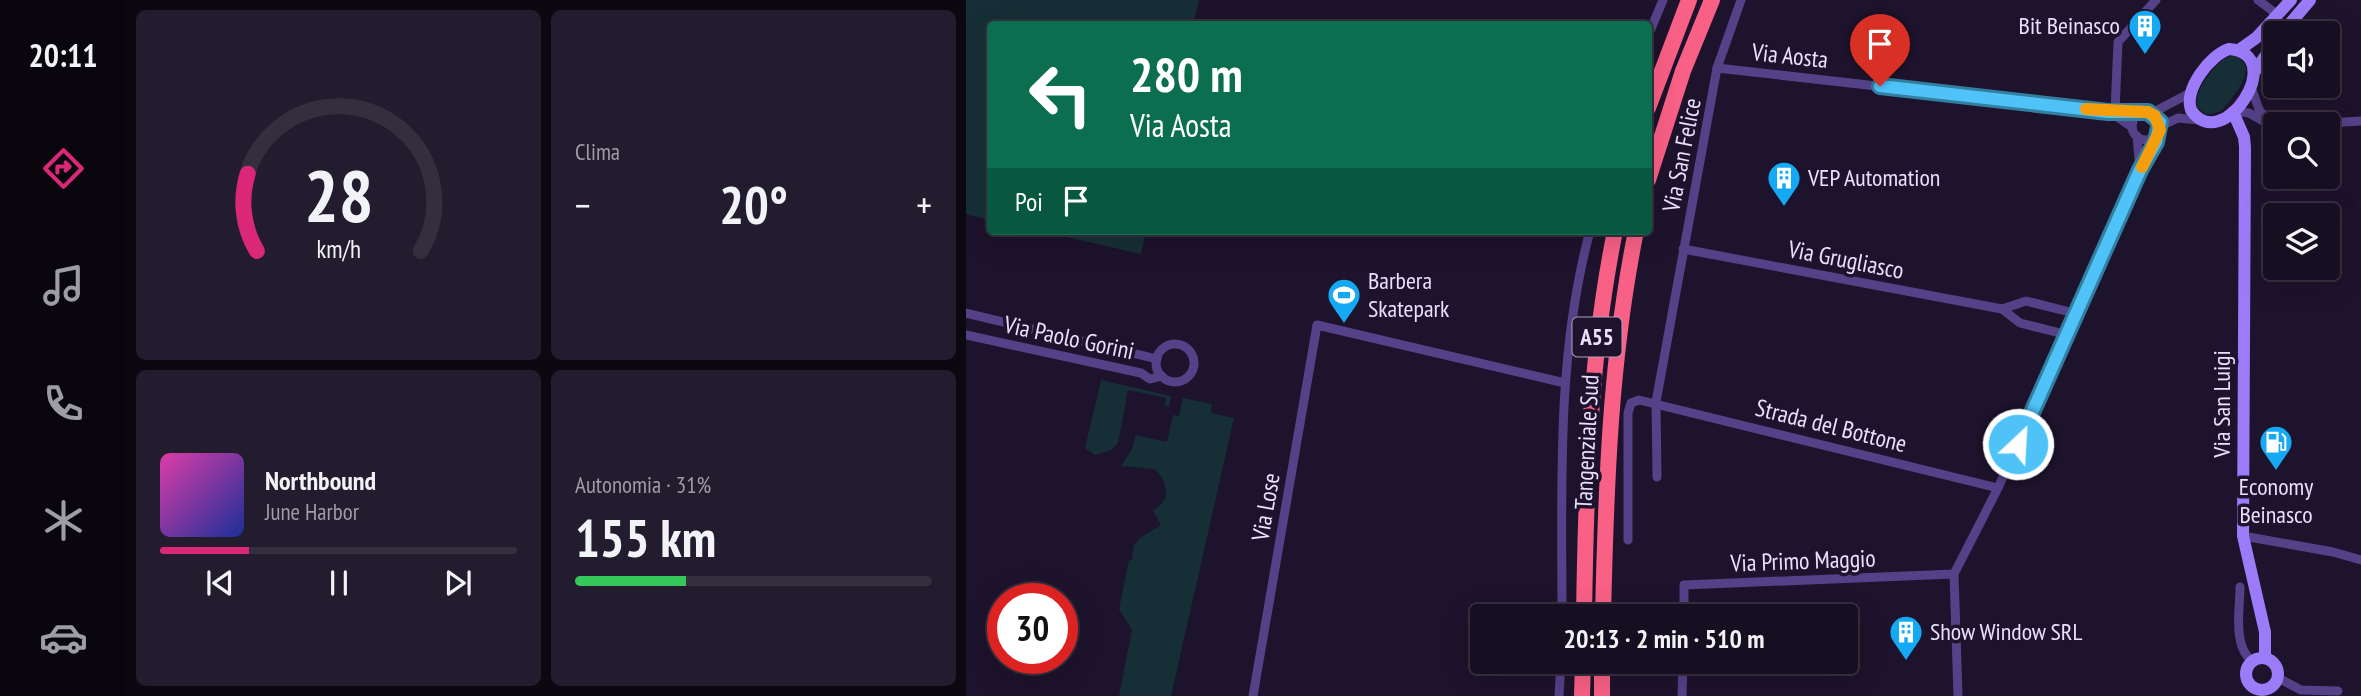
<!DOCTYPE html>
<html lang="it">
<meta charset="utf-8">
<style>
body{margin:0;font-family:"PT Sans Narrow",sans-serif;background:#231c2e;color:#f1f3f6;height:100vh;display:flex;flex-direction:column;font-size:26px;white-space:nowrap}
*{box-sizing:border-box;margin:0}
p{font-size:23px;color:#9e9ca5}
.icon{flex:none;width:38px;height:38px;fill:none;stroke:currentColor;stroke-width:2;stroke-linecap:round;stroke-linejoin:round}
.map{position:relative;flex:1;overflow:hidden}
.sheet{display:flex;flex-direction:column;gap:10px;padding:10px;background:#0c0812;width:840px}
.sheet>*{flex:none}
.guide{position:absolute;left:21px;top:21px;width:665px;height:214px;border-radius:7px;box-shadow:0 7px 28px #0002,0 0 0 2px #352e3f;background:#0b6e4f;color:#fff;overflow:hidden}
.buttons{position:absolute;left:1297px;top:21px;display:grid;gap:14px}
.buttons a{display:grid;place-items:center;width:77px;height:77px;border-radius:7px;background:#160e21;box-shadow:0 7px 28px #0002,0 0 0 2px #352e3f;font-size:35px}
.speed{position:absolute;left:21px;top:583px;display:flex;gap:14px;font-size:35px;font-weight:700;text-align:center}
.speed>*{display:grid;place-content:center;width:91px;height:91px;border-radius:50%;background:#160e21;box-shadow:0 7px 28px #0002,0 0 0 2px #352e3f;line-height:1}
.speed .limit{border:10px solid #d22;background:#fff;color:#111}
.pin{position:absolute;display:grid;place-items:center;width:60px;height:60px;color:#fff;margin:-72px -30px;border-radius:50% 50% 50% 0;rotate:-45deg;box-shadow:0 0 7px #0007}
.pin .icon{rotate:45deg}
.me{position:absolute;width:77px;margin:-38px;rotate:25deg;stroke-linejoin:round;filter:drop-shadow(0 0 5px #0008)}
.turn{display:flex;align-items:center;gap:24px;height:147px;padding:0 28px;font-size:32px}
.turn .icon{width:91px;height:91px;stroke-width:2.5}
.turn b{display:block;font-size:49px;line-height:60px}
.then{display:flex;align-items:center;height:66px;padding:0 28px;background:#0003;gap:14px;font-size:26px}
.big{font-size:52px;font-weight:700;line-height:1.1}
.sheet .tile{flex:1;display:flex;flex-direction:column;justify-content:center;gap:10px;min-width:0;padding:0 24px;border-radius:10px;background:#231c2e}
.sheet .dial{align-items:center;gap:0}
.dial svg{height:182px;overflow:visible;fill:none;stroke:#352e3f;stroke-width:7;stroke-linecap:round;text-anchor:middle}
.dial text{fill:#f1f3f6;stroke:none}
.song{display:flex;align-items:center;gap:21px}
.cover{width:84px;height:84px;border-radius:10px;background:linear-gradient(135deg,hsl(320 70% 55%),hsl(230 70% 35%))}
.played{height:7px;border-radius:4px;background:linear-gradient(90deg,#db2777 25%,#352e3f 25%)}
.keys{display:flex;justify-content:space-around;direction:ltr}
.heat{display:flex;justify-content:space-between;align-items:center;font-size:38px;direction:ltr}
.charge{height:10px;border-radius:5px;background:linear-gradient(90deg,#34c759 31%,#352e3f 0)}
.sheet .tiles{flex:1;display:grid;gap:10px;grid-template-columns:repeat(2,1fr)}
.trip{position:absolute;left:504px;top:604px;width:388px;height:70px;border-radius:7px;background:#160e21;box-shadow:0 7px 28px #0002,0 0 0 2px #352e3f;font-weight:700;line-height:70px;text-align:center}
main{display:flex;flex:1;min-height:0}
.tab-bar{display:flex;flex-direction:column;width:126px;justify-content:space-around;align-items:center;background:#09060d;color:#9e9ca5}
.tab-bar .icon{width:49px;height:49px}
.tab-bar .current{color:#db2777}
.tab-bar b{font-size:32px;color:#f1f3f6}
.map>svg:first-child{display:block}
.green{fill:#162f36}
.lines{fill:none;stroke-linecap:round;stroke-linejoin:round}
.street{stroke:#544188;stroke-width:9}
.secondary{stroke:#9c7bf9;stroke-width:12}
.highway{stroke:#f86085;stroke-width:16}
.route-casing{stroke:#337fa1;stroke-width:18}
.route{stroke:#4fc3f7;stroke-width:12}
.slow{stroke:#f59e0b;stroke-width:12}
.labels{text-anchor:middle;stroke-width:7;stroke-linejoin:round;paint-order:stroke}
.shield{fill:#1d132c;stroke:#aca2bf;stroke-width:2}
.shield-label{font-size:23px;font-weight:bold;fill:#eadffe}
.poi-label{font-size:24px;fill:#eadffe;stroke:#1d132c;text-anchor:start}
.street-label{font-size:24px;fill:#eadffe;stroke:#1d132c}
</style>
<main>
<nav class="tab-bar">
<b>20:11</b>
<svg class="icon current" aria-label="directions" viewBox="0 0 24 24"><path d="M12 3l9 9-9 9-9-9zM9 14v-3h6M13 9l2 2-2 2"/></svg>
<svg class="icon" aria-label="music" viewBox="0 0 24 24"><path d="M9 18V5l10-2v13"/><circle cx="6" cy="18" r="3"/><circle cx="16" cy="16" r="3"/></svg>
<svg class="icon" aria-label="phone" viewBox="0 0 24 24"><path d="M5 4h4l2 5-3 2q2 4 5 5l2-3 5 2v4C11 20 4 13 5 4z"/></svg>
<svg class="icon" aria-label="climate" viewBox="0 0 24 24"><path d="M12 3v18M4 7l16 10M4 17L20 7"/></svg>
<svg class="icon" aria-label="car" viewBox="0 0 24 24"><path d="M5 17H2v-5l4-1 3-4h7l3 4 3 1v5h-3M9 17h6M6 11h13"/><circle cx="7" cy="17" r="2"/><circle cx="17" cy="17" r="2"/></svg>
</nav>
<section class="sheet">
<div class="tiles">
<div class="tile dial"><svg viewBox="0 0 100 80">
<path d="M14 69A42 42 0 1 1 86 69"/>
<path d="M14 69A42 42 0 0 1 10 35" stroke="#db2777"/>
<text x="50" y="56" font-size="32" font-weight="700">28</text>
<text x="50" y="72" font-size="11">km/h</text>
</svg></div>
<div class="tile"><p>Clima</p>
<div class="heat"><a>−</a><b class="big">20°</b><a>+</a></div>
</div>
<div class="tile">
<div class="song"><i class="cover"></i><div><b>Northbound</b><p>June Harbor</p></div></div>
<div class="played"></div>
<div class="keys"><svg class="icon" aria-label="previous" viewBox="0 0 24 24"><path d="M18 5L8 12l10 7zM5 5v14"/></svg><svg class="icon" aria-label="pause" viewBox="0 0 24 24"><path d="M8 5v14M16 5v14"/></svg><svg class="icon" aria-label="next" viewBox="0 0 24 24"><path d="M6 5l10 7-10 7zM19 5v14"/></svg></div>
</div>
<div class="tile"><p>Autonomia · 31%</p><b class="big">155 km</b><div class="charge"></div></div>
</div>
</section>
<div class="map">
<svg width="1395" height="696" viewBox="0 0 1395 696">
<rect width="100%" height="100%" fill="#1d132c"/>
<!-- green -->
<g class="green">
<polygon points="0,0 233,0 227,24 24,24 24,220 0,214"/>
<path d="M1267,55C1297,67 1267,95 1256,111L1240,115L1231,107C1227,91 1252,58 1267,55Z"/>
<polygon points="74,231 180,231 175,254"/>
<polygon points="135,380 205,396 203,407 199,406 200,398 162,390 152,443 145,450 129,455 119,448"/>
<path d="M217,398L246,404L245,413L268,418L205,696H153L166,630L153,609L163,560H166L168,545L174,538L195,525L187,510C206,501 202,482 189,469L155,466L166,449L170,435L201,442L207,415L213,416Z"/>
</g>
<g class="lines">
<!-- street -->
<g class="street">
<polyline points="1292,0 1312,15"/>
<polyline points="682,36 697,0"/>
<polyline points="751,68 1142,112 1177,113"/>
<polyline points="1285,87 1294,112 1313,124"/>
<polyline points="1149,111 1152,42 1190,0"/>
<polyline points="1268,111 1283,113 1299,122"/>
<polyline points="1144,112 1166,127"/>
<circle cx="1180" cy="126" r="14"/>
<polyline points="1186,113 1224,93"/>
<polyline points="1346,124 1395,121"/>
<polyline points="1195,126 1212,118 1234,120"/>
<polyline points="1171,136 1174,170"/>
<polyline points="717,249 1036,309 1060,301 1112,314"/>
<polyline points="1036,309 1054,323 1102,335"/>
<polyline points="0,313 191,359"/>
<polyline points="0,335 175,373 184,379 196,376"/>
<circle cx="209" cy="363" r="19"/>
<polyline points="691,477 690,402 751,68 775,0"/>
<polyline points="1277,536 1367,552 1395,560"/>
<polyline points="662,540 662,413 665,403 673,400 1032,488"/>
<path d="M1274,587C1274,610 1266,646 1287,662"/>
<path d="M596,616C596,488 590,356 624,231"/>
<polyline points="718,616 718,585 988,574"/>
<polyline points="1312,678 1335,690 1372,691"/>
<polyline points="287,696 351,325 599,383"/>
<polyline points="593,696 595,662"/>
<polyline points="716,696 717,662"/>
<polyline points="992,696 988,574 1032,488 1193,133"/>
</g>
<!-- secondary -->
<g class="secondary">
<polyline points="1316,33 1344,0"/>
<path d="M1263,49C1324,54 1256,157 1225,110C1218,89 1244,55 1263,49Z"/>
<polyline points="1273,50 1290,38 1325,0"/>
<polyline points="1289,71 1309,42"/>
<polyline points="1267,112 1278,137 1279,147 1277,536 1299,632 1299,658"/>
<circle cx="1296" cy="674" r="16"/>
</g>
<!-- highway -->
<g class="highway">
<polyline points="682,108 723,0"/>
<polyline points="682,180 717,71 746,0"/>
<path d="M618,616C620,486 623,359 649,231"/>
<path d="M637,616C640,486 644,359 670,231"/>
<polyline points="616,696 617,662"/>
<polyline points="636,696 636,662"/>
</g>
</g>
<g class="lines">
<defs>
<polyline id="route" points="914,86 1142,112 1182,112 1194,122 1190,142 1174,170 1052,444"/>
</defs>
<!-- route casing -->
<use href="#route" class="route-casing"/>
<!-- route -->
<use href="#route" class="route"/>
<!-- slow -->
<polyline class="slow" points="1120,109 1182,112 1189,116 1194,130 1176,167"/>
</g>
<!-- icons -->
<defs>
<symbol id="building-pin" viewBox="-11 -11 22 30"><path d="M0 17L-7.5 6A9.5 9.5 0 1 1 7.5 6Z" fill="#15a9f4" stroke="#1d132c"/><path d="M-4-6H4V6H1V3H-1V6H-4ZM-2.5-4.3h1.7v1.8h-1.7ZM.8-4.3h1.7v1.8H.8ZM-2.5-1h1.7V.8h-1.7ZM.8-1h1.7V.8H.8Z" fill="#fff"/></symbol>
<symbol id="stadium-pin" viewBox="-11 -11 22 30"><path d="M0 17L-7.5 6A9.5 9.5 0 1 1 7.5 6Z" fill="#15a9f4" stroke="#1d132c"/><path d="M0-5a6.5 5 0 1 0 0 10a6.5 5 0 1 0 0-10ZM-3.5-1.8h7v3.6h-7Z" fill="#fff"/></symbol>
<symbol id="fuel-pin" viewBox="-11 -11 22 30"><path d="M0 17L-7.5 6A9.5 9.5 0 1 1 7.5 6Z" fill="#15a9f4" stroke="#1d132c"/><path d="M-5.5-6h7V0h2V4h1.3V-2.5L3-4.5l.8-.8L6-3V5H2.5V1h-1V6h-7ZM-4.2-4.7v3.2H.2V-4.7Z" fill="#fff"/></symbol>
</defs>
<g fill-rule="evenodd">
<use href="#building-pin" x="1160" y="7" width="38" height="52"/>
<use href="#building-pin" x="799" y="159" width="38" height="52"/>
<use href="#stadium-pin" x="359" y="276" width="38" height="52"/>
<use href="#fuel-pin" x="1291" y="423" width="38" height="52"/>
<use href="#building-pin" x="921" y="613" width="38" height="52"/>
</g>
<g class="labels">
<!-- shield labels -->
<rect class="shield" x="606.5" y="317.5" width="49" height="39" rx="5"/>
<g class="shield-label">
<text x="631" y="345">A55</text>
</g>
<!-- poi labels -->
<g class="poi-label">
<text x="1154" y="34" text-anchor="end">Bit Beinasco</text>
<text x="842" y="186">VEP Automation</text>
<text x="402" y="289">Barbera<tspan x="402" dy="28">Skatepark</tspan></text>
<text x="1310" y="495" text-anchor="middle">Economy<tspan x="1310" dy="28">Beinasco</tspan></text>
<text x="964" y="640">Show Window SRL</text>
</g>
<!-- street labels -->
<g class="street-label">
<text transform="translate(824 56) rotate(6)" y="8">Via Aosta</text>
<text transform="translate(716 155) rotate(-79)" y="8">Via San Felice</text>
<text transform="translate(880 260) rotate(11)" y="8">Via Grugliasco</text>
<text transform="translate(103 338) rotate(12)" y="8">Via Paolo Gorini</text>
<text transform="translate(1256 404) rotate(-90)" y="8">Via San Luigi</text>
<text transform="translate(865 426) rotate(14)" y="8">Strada del Bottone</text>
<text transform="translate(621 442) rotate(-87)" y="8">Tangenziale Sud</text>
<text transform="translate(300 507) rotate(-80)" y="8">Via Lose</text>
<text transform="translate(837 561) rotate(-2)" y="8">Via Primo Maggio</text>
</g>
</g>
</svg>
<div class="buttons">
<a><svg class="icon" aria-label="sound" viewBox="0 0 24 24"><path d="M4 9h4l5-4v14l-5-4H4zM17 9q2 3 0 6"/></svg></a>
<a><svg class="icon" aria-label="search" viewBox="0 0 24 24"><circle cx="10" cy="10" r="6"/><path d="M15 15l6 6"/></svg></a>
<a><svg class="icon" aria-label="layers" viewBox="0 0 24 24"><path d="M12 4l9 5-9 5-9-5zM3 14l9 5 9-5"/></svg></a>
</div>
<div class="speed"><div class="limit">30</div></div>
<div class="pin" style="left:914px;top:86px;background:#d93025"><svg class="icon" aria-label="arrive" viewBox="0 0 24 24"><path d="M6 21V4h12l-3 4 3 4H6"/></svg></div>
<svg class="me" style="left:1052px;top:444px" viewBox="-20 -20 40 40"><circle r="17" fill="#4fc3f7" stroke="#fff" stroke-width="3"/><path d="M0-11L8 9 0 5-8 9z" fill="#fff"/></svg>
<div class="trip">20:13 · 2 min · 510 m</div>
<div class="guide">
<div class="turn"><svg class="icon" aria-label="left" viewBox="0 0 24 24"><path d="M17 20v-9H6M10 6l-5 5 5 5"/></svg><div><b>280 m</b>Via Aosta</div></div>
<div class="then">Poi<svg class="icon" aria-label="arrive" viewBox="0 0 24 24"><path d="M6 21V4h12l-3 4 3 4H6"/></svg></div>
</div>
</div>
</main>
